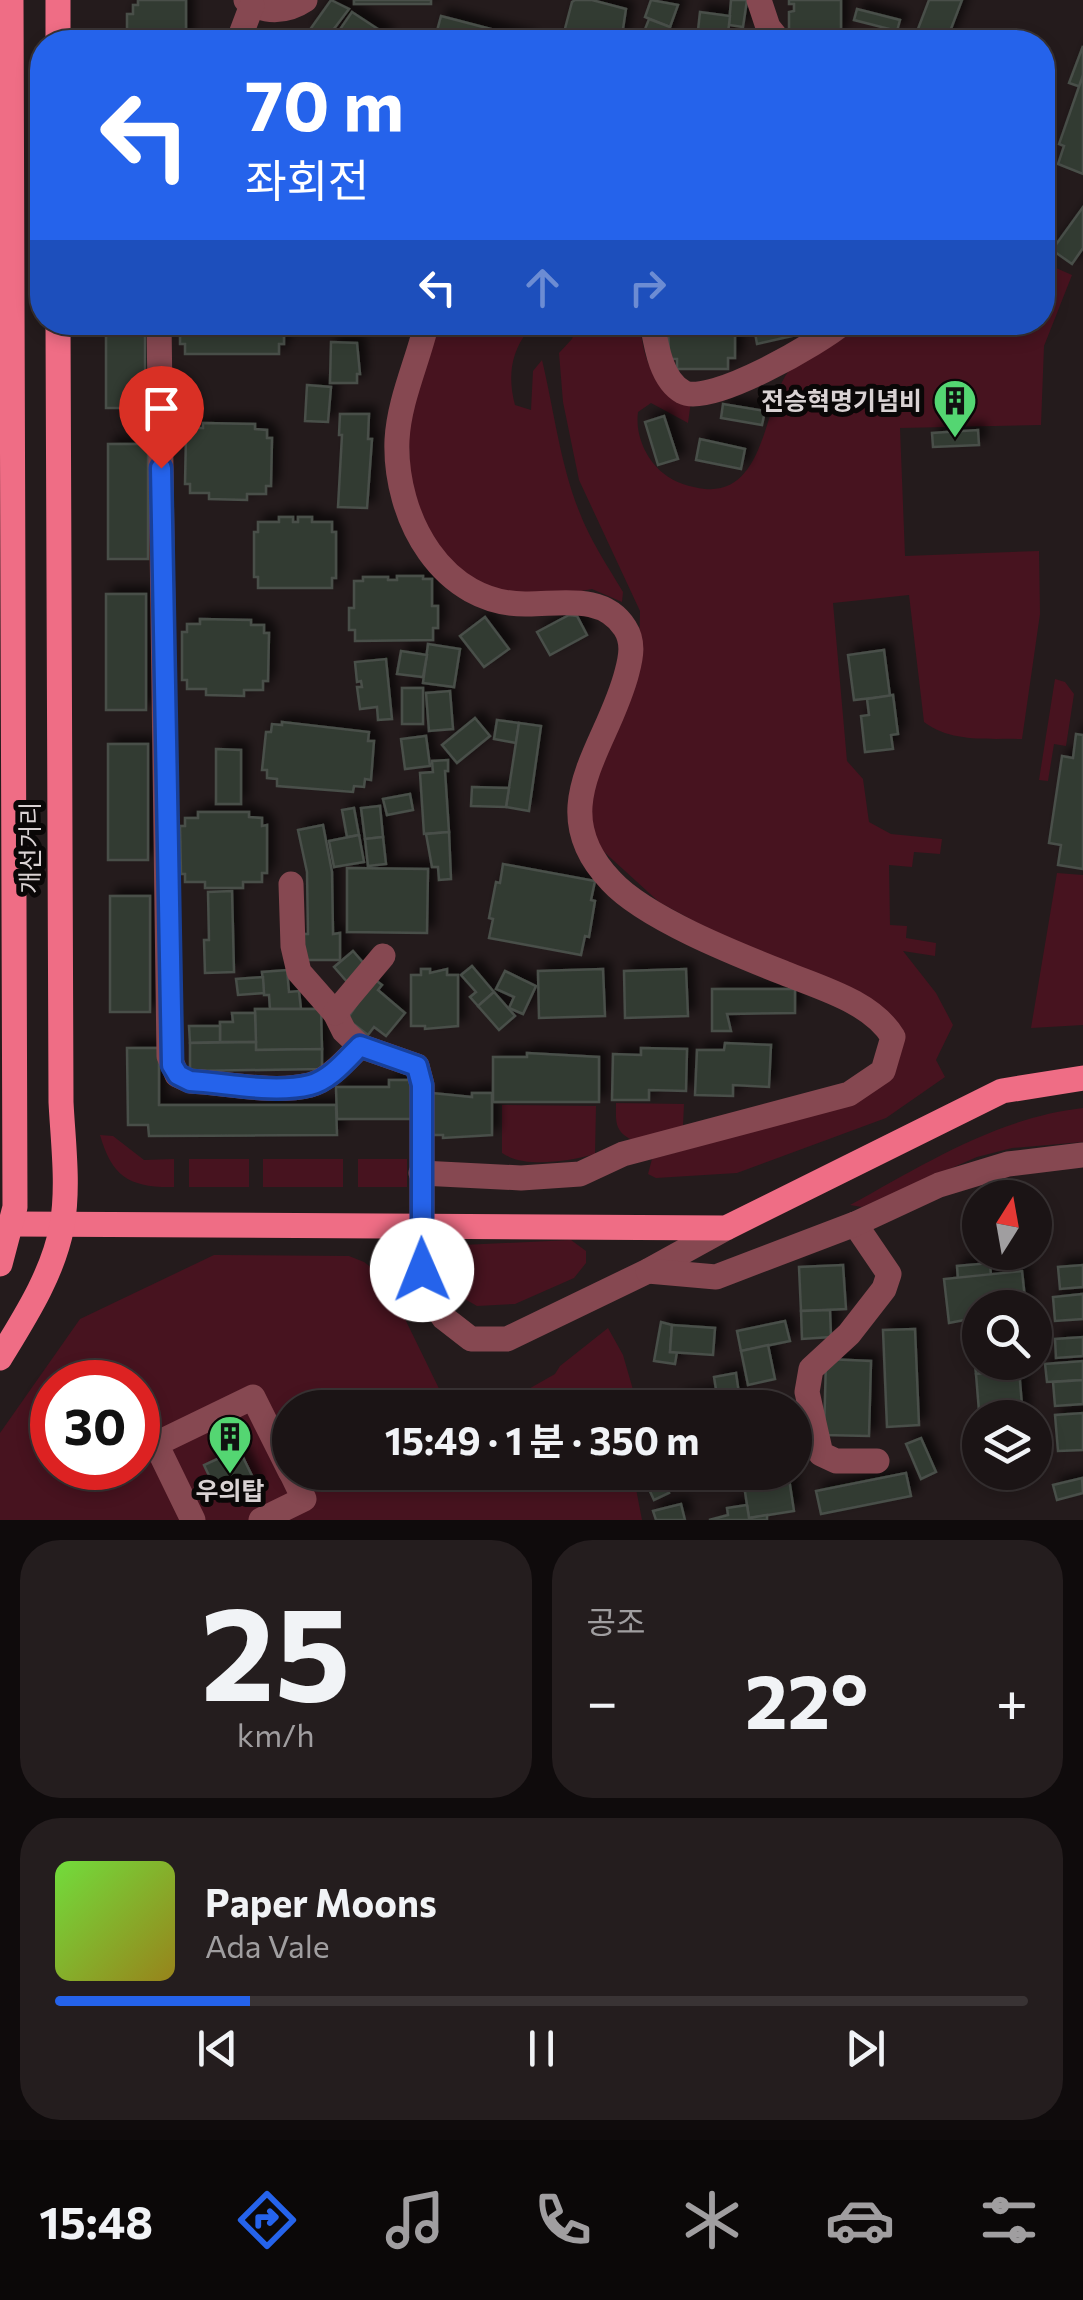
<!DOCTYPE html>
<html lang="ko">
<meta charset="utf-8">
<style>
body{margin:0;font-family:Commissioner,"Noto Sans KR",sans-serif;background:#241d1e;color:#f1f3f6;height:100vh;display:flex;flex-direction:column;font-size:38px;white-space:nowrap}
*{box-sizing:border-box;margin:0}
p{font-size:32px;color:#a09ea0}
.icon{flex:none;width:55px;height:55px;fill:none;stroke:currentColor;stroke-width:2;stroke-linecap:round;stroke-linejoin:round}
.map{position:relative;height:1520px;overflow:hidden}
.side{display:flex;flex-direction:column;gap:20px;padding:20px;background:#0f0b0c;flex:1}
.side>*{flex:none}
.guide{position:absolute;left:30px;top:30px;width:1025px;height:305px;border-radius:40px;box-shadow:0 5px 15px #0003,0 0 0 2px #393334;background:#2563eb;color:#fff;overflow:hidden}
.needle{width:65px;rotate:11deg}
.controls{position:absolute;left:962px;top:1180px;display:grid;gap:20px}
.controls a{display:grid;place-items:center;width:90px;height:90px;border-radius:50%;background:#1b1415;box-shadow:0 5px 15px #0003,0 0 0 2px #393334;font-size:50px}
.speed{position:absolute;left:30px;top:1360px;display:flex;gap:20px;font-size:50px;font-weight:700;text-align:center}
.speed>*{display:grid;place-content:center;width:130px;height:130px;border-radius:50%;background:#1b1415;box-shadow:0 5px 15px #0003,0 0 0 2px #393334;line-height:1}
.speed .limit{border:15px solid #d22;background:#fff;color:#111}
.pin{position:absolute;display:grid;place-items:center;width:85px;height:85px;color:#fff;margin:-102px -42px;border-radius:50% 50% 50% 0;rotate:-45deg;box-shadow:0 0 10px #0007}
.pin .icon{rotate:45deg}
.me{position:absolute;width:110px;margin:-55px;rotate:359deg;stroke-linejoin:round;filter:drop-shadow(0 0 8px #0008)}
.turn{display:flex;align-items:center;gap:35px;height:210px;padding:0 50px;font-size:45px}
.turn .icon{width:130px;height:130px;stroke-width:2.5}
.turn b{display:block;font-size:70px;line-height:85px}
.lanes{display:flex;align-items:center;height:95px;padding:0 50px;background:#0003;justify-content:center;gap:50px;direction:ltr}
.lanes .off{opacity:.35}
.big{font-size:75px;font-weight:700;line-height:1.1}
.side .tile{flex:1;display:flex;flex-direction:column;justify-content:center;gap:15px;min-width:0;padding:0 35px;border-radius:40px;background:#241d1e}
.side .dial{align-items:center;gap:0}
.dial b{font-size:130px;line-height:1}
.song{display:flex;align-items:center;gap:30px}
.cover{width:120px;height:120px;border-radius:15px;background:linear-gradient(135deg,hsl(100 70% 55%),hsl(50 70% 35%))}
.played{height:10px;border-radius:5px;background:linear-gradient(90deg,#2563eb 20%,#393334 20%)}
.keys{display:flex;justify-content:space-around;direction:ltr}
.heat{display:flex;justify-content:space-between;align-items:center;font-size:55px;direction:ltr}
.side .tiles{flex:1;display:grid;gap:20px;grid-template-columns:1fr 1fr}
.tile:last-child{grid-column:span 2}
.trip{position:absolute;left:272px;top:1390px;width:540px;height:100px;border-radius:50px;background:#1b1415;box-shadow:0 5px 15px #0003,0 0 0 2px #393334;font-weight:700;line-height:100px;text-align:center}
.tab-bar{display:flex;height:160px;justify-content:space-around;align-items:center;background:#0b0808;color:#a09ea0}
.tab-bar .icon{width:70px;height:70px}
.tab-bar .active{color:#2563eb}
.tab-bar b{font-size:45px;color:#f1f3f6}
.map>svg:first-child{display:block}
.green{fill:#47131f;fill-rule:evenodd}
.building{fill:#333a33;stroke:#484f49;stroke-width:2.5;filter:url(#shadow)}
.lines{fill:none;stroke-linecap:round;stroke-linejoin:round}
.minor{stroke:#864851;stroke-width:25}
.major{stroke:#ef6d85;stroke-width:25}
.route-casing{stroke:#184099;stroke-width:25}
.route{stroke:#2563eb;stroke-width:18}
.labels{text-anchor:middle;stroke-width:10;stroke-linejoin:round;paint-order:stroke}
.poi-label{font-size:25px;font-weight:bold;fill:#d9d2d3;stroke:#0a0707;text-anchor:end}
.street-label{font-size:25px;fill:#d9d2d3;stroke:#0a0707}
</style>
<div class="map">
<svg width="1083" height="1520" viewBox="0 0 1083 1520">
<defs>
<filter id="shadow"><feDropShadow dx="7" dy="-7" stdDeviation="5" flood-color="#0009"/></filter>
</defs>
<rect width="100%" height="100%" fill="#241b1c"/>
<!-- green -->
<g class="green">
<path d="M1045,268H1056L1072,275L1044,346L1041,425L900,428L905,556L1039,551L1040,614L1022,739C988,738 952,743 924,722L909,595L833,603L847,761L863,779L869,822L891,834L942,839L940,854L914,852L912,867L889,865L890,925L907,926L906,938L936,943L935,956L903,951L936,993L953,1025L936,1060L945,1077L886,1118L737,1173L656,1178L648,1174L652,1159L853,1104L900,1032L659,902L590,839L585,815L639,655L640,611L579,480L563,402L559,353L572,339L576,327L573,323H639C647,370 649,377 691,401L688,423L651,403L638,412C635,435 646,459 663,473C675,483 690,487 705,489C769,495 764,393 793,366C806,353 840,334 858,326C877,316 1012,322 1042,322L1043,270Z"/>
<path d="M435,323H526L527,332C510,354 508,379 515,405L531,410L533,371L542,360C554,410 560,463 579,511C590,540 607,565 623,592L622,602L592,589L555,596L491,593L457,572L411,502L408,409Z"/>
<polygon points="1055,679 1065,682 1074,694 1066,746 1054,744 1048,781 1039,780"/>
<polygon points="1057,873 1083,875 1083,1025 1031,1028"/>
<path d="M616,1103L684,1104L683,1126L632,1140C614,1131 616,1121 616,1103Z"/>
<path d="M502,1105L596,1106L595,1154C569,1161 525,1169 502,1153Z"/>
<path d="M1083,1108V1142L1012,1148L977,1157L862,1207L850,1205C925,1164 996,1118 1083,1108Z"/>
<path d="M100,1135L113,1136L144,1160L174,1159V1187C130,1188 112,1177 100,1135Z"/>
<rect x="189" y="1159" width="60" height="28"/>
<rect x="263" y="1159" width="80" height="28"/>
<rect x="358" y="1159" width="49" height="28"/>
<polygon points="571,1240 586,1251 586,1263 574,1278 515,1304 477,1306 456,1294 446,1279 446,1254 462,1245"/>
<path d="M214,1255L349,1256L364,1262L385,1278L448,1407L290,1408V1472L633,1473L642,1520H0V1433L80,1319ZM52,1382H138V1468H52Z"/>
<polygon points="608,1328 623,1355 638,1407 497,1407 555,1374 560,1366"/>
</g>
<!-- building -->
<g class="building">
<polygon points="138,0 186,0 186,42 127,42 127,14 133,14 133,5 138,5"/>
<polygon points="331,0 349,9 324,42 309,31"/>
<rect x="354" y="0" width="77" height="4"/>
<polygon points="575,0 592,0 626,9 621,42 564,42 562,40 572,2"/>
<polygon points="651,0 678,5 670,27 645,17"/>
<polygon points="731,0 747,0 743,27 729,25"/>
<polygon points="789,0 841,0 841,31 837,31 837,42 794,42 794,33 789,33 789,12 794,11 794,4 789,4"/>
<polygon points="929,0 962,0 946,42 913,42"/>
<polygon points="857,9 900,20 897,31 854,20"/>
<polygon points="352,12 387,35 381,42 348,42 336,35"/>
<polygon points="700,12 730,16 728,33 698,30"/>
<polygon points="441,16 529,39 528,42 434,42"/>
<polygon points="649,19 670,27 664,42 640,42"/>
<polygon points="1083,46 1083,75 1081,87 1069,83"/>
<polygon points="1083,75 1083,174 1058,164 1064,146 1059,144"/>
<polygon points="1083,207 1083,248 1072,264 1052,250"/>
<rect x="106" y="322" width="39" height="86"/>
<polygon points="180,322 284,322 284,344 279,344 279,354 185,354 185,344 180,344"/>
<polygon points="668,322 735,322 735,358 728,358 728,369 677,369 677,359 669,359"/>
<polygon points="753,322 790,322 792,336 757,344"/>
<polygon points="331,342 357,343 360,374 357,374 357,383 330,383"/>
<polygon points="307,385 331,387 328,422 305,421"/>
<polygon points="723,404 765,411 762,425 721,418"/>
<polygon points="340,414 369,414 368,439 372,439 367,508 338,507 342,435 339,435"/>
<polygon points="664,416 678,459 658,465 645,422"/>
<polygon points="203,423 255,424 255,429 267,430 267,438 272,438 271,486 266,486 266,494 247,494 247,500 209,499 209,493 190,493 190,484 185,484 186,436 190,437 191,428 203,428"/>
<polygon points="978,430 979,445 933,447 932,433"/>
<polygon points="700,439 745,449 741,469 696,460"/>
<rect x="108" y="444" width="40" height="115"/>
<polygon points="279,517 293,517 293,522 298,522 298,517 312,517 312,522 332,522 332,532 336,532 336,578 332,578 332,588 258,588 258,577 254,577 254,532 258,532 258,522 279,522"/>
<polygon points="397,576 423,576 423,579 432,579 432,606 438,606 438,628 433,628 433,640 355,641 355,630 349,630 349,608 354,608 354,581 363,581 363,577 388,577 388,580 397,580"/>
<rect x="106" y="594" width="40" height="116"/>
<polygon points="569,615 577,616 587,635 550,655 537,632"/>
<polygon points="485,617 509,649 484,667 460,636"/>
<polygon points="200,619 251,620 251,625 264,625 264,633 269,633 268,681 263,681 263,690 244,690 244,696 206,695 206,689 187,689 187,680 182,680 182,632 187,632 187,624 200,624"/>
<polygon points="428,644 460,649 454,687 423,683"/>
<polygon points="884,650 890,696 854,700 848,655"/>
<polygon points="401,651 427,655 423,677 397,674"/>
<polygon points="386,659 392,719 378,720 377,707 360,709 357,687 362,687 361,681 357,682 355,662"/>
<rect x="402" y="688" width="21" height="36"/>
<polygon points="450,691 453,729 429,731 426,693"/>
<polygon points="893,695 898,734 891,735 893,749 865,752 861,716 869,715 867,699"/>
<polygon points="475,718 490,736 457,763 442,745"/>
<polygon points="497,720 519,723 516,743 494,739"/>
<polygon points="282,722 369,732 368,741 374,741 371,780 365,779 364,787 354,786 353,792 277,786 277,779 267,778 267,770 262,770 266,732 271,732 272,724 282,725"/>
<polygon points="519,723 541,726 529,811 506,807"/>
<polygon points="1076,734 1083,735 1083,869 1058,865 1061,845 1049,843 1062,756 1073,758"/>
<polygon points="426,736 430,766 405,769 401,739"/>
<rect x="108" y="744" width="40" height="116"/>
<polygon points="216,749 241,750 241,804 216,804"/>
<polygon points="448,760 448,771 445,771 449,832 424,834 420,773 433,772 432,761"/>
<polygon points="472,787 509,788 506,807 471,806"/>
<polygon points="410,794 413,810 387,815 383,799"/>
<polygon points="380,806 383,837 365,839 361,808"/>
<polygon points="354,808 359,835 347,837 342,810"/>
<polygon points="198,812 249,812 249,817 262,818 262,826 267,825 267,873 262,873 262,882 243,882 243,888 205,888 205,882 185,882 185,874 181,874 180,826 185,826 185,818 198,818"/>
<polygon points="323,825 332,872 333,934 340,933 340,960 302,960 302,934 308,934 307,872 298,830"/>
<polygon points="449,832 451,879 439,880 438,867 432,867 426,834"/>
<polygon points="359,835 364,862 334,867 329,841"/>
<polygon points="383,837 386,864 368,866 365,839"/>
<polygon points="503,864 595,881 591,900 595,901 589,937 585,936 581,955 489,938 493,919 489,918 496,882 500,883"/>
<polygon points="347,868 428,869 427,933 347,932"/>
<polygon points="232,891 234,972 205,973 204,940 209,940 208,892"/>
<rect x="110" y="896" width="40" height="116"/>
<polygon points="353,951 367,967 348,983 334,967"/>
<polygon points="472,966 494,992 478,1006 470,997 476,992 461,975"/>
<polygon points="421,969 430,969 430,973 447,969 447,975 458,975 458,1026 425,1029 425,1026 411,1026 411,975 421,975"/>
<polygon points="603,969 605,1016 539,1018 538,971"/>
<polygon points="686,969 688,1016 625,1018 624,971"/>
<polygon points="287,970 289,992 299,991 301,1009 270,1009 269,995 264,995 262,972"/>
<polygon points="505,971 536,986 523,1014 509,1008 514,997 496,989"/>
<polygon points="263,977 264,993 238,995 236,979"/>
<polygon points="374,979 382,985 378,990 405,1013 386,1036 374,1027 368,1035 347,1019"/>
<polygon points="712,989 795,989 795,1013 727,1014 731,1031 712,1031"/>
<polygon points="494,992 515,1016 499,1030 478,1006"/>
<polygon points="255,1009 321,1009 322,1049 256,1050"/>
<polygon points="232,1013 255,1013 256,1042 220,1042 220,1022 233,1022"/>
<polygon points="189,1026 220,1026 220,1042 190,1043"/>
<polygon points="256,1042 256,1050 322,1049 322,1069 190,1071 190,1043"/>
<polygon points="725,1043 771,1045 769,1087 733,1085 733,1096 695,1095 697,1050 724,1050"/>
<polygon points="127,1048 159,1048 159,1105 336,1105 337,1135 149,1136 148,1125 128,1125"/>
<polygon points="641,1048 687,1049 686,1091 649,1090 649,1100 612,1100 613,1054 641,1055"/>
<polygon points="527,1053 599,1057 599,1102 493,1102 493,1057 527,1057"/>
<polygon points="389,1080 413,1080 413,1119 337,1119 336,1087 389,1087"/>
<polygon points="432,1093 472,1097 472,1093 492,1093 492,1135 443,1138 443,1135 432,1135"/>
<polygon points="990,1263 991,1276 958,1280 957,1266"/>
<polygon points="843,1265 846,1309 801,1311 799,1267"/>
<polygon points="1083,1265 1083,1287 1060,1289 1058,1267"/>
<polygon points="1022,1271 1026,1308 980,1308 980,1317 949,1323 944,1279"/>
<polygon points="1083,1294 1083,1319 1055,1321 1053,1297"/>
<polygon points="830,1310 831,1337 802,1339 801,1311"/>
<polygon points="970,1317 980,1317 980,1362 1019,1362 1019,1369 976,1374"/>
<polygon points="785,1321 790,1341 741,1351 737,1331"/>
<polygon points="661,1322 672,1325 670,1352 677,1352 675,1364 654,1361"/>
<polygon points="672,1325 715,1328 713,1355 670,1352"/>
<polygon points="915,1329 919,1425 887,1427 883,1330"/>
<polygon points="1083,1337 1083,1356 1056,1358 1055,1339"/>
<polygon points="768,1345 775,1379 748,1385 741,1351"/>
<polygon points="826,1359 871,1361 869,1436 824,1435"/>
<polygon points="1083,1361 1083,1380 1047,1382 1045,1364"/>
<polygon points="1019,1369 1023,1418 980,1418 980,1424 976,1374"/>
<polygon points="736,1373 741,1408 719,1408 714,1377"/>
<polygon points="1083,1380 1083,1404 1055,1406 1053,1382"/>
<polygon points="716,1392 719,1408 679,1408 677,1399"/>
<polygon points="1083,1413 1083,1450 1058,1451 1055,1415"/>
<polygon points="921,1438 936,1472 921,1479 906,1444"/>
<polygon points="239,1449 256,1484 221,1501 204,1465"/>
<polygon points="641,1472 659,1472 669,1493 654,1500"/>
<polygon points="742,1472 788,1472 794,1511 749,1518"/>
<polygon points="984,1472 1028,1472 1028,1481 985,1484"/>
<polygon points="906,1473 911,1496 821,1514 816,1491"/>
<polygon points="1082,1478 1083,1493 1057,1500 1053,1485"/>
<polygon points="681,1504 685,1520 656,1520 653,1511"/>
<polygon points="747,1505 749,1518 767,1515 767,1520 709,1520 728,1515 727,1508"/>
</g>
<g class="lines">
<!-- minor -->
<g class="minor">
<path d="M246,0C263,13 286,13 305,0"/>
<polyline points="759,0 768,27 780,42"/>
<polyline points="238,42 252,5"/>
<path d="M159,322L169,1056L177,1075L190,1081C227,1083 273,1094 310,1085C329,1080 346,1060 360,1046"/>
<path d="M652,322C656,345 661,380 683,392C709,407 821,342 844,322"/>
<polyline points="291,884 293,946 299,972 335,1013 344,1031 360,1046 417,1066 422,1085 422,1269 428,1295 444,1318 471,1339 507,1339 648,1271 726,1228"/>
<polyline points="335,1013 383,956"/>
<path d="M421,1173L521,1178L580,1174L623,1154L849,1094L883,1071L893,1037C872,1002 821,988 784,973C736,954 645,918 611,881C541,808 608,748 627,672C631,657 634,642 625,628C604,594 562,604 528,604C442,606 394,517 397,440C399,400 418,361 427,322"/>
<polyline points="855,1224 889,1274 884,1289 849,1334 811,1369 807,1392 821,1454 836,1461 877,1461"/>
<polyline points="648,1271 716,1277 855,1224 939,1185 1008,1164 1083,1155"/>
<polyline points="193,1520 156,1444 253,1397 290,1471"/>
<polyline points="261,1520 304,1499 291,1472"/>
</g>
<!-- major -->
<g class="major">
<polyline points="58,42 58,0"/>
<polyline points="13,1224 726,1228 1002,1091 1083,1078"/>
<polyline points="0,1264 15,1207 11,0"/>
<path d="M0,1358C25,1317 53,1274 62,1226C69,1186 63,1142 61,1102L58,322"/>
</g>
</g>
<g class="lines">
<defs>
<path id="route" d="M161,468L172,1065L178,1075L190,1081C227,1083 273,1094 310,1085C330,1080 346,1060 360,1046L417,1066L422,1085V1270"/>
</defs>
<!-- route casing -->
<use href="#route" class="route-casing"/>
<!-- route -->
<use href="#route" class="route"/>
</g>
<!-- icons -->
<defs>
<symbol id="building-pin" viewBox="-11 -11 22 30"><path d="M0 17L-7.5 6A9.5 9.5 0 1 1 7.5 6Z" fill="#54d672" stroke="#0a0707"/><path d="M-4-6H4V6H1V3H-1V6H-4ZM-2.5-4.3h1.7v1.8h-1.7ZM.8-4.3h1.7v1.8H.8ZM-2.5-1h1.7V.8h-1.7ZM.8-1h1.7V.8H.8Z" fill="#111"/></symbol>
</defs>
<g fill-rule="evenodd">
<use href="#building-pin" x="930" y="376" width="50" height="68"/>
<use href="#building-pin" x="205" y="1412" width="50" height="68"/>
</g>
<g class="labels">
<!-- poi labels -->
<g class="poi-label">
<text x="922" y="410">전승혁명기념비</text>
<text x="230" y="1500" text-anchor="middle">우의탑</text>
</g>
<!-- street labels -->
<g class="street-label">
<text transform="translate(30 848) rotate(-90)" y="9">개선거리</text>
</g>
</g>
</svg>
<div class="controls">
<a><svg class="needle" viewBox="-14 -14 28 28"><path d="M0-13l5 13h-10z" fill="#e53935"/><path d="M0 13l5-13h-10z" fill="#a09ea0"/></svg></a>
<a><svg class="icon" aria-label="search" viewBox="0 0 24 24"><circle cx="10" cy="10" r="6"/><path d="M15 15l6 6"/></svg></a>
<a><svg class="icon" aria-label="layers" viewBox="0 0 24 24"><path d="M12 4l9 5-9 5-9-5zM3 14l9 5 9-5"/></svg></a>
</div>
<div class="speed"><div class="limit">30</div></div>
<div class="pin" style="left:161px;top:468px;background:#d93025"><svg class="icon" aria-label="arrive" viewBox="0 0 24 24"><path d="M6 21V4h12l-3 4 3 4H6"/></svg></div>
<svg class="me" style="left:422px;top:1270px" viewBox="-20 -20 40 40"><circle r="19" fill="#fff"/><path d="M0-13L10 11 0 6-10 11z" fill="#2563eb"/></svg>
<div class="trip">15:49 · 1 분 · 350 m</div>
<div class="guide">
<div class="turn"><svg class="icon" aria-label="left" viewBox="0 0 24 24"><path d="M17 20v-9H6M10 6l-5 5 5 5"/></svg><div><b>70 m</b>좌회전</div></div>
<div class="lanes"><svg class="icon" aria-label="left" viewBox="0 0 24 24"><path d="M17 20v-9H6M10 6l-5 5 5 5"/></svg><svg class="icon off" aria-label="ahead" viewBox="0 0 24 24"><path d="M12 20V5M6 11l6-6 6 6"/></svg><svg class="icon off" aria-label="right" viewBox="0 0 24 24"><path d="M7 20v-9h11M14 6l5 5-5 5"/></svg></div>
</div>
</div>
<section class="side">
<div class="tiles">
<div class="tile dial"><b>25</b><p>km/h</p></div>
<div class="tile"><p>공조</p>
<div class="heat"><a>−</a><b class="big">22°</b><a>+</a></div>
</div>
<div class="tile">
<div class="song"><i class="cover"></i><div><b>Paper Moons</b><p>Ada Vale</p></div></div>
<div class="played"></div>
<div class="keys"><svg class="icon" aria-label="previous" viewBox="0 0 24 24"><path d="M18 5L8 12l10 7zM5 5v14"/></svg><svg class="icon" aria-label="pause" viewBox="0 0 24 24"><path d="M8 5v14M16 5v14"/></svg><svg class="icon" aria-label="next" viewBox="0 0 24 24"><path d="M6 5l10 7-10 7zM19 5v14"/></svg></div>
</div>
</div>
</section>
<nav class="tab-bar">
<b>15:48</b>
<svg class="icon active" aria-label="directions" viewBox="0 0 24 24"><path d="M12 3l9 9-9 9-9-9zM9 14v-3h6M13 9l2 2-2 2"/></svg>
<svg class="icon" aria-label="music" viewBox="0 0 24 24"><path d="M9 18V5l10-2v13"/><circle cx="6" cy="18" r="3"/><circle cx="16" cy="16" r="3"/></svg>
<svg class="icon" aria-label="phone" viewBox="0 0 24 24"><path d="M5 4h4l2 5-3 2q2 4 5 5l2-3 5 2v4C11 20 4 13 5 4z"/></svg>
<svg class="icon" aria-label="climate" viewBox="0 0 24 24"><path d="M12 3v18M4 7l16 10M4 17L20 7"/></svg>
<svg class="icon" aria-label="car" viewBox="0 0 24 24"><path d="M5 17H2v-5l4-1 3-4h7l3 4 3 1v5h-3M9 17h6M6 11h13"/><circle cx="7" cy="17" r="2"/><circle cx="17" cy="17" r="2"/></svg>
<svg class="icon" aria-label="filters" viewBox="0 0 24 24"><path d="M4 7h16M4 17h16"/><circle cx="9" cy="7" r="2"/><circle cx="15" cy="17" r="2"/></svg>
</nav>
